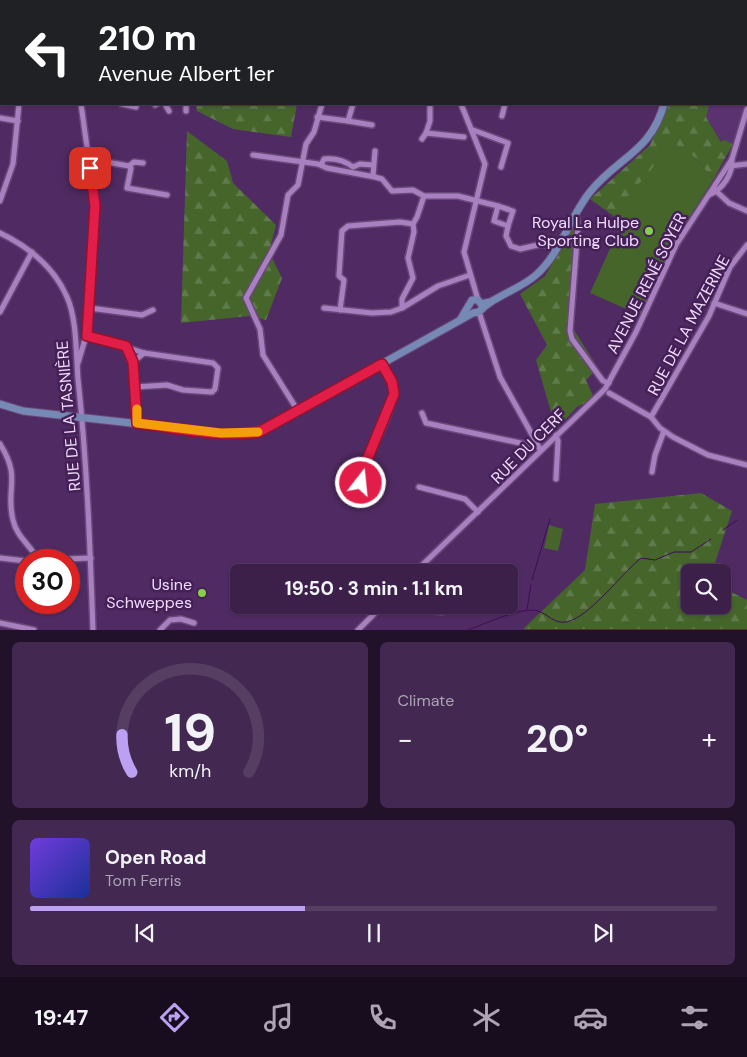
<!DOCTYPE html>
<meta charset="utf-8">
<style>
body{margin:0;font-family:"DM Sans",sans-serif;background:#432851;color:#f1f3f6;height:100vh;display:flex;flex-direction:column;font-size:19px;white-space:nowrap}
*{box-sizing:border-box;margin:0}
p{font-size:16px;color:#aca3b5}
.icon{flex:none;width:28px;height:28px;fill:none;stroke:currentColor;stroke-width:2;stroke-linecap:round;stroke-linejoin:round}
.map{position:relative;height:630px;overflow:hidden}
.panel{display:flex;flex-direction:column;gap:12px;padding:12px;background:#211229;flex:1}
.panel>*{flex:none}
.hud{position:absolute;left:0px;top:0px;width:748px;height:105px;box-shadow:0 1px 4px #0004,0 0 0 1px #553e62;background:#202124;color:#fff;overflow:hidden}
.fabs{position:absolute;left:681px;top:564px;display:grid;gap:10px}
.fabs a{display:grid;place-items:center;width:50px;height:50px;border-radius:8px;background:#3c204a;box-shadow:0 1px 4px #0004,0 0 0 1px #553e62;font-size:25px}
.speed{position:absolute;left:15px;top:549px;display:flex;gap:10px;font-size:25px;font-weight:700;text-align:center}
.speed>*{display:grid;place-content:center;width:65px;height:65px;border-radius:50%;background:#3c204a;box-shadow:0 1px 4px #0004,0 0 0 1px #553e62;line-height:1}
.speed .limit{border:8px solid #d22;background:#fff;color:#111}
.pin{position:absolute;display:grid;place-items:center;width:42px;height:42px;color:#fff;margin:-21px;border-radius:10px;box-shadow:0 2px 8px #0006}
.me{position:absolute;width:55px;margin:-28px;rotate:16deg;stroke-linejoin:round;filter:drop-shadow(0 0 4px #0008)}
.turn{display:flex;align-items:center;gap:18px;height:105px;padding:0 15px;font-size:22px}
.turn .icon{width:65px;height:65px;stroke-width:2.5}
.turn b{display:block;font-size:35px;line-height:42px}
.big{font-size:38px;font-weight:700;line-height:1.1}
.panel .tile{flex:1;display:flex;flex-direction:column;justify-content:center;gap:8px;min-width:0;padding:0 18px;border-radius:8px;background:#432851}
.panel .dial{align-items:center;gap:0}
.dial svg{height:130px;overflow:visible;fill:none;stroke:#553e62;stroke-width:7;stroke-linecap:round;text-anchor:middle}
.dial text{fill:#f1f3f6;stroke:none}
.song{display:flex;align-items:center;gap:15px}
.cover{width:60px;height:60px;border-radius:8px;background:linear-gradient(135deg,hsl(260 70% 55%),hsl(230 70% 35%))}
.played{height:5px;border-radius:2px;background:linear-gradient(90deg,#bca0f2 40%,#553e62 40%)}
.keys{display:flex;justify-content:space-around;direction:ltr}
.heat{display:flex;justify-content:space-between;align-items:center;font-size:28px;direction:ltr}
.panel .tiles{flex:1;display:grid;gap:12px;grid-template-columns:1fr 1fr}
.tile:last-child{grid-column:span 2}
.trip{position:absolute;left:230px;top:564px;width:288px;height:50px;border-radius:8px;background:#3c204a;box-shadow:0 1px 4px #0004,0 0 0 1px #553e62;font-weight:700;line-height:50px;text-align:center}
.menu{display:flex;height:80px;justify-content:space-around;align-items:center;background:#180d1e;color:#aca3b5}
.menu .icon{width:35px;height:35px}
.menu .selected{color:#bca0f2}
.menu b{font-size:22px;color:#f1f3f6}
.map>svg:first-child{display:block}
.built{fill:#5b3270}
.forest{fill:url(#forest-firs)}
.pitch{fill:#45652b}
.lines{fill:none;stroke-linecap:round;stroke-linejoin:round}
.stream{stroke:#410b58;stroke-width:1}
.street-casing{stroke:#694879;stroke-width:8}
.secondary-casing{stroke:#694879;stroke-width:9}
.street{stroke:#a880bf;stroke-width:5}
.secondary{stroke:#7688b4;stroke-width:7}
.route-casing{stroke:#92132f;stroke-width:12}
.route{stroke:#e11d48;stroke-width:9}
.slow{stroke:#f59e0b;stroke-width:9}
.poi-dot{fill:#88cf49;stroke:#452057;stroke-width:2}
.labels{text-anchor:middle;stroke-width:5;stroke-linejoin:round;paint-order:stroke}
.poi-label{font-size:16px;fill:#f0dbfd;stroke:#452057;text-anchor:end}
.street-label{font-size:16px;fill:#f0dbfd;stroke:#452057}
</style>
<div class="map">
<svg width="747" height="630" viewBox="0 0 747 630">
<defs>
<pattern id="forest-firs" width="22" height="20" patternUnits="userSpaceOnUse" patternTransform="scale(1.25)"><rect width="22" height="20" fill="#45652b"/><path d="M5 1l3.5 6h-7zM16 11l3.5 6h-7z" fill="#607a4b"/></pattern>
</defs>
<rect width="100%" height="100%" fill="#502b63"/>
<!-- built -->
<polygon class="built" points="708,104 745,104 733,144 722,142 706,117 709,105"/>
<!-- forest -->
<g class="forest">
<polygon points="196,104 297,104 291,137 233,129 197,111"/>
<polygon points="668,104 709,105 706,117 721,142 724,140 733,144 713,180 696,158 627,199 622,222 590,199 650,145"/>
<polygon points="187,131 227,161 233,183 276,225 269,252 282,278 266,320 249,316 181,323"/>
<polygon points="580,215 574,330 598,368 586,380 594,398 577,407 556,429 536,360 547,345 520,294 545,276"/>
<polygon points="701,493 732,511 712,572 690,572 690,605 722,605 723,588 747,600 747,629 523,629 585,570 595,504"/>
</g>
<!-- pitch -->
<g class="pitch">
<polygon points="674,143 696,158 713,180 675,240 640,315 590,293 622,222 626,199"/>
<polygon points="549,525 563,529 558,551 544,548"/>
</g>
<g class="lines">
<!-- stream -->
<g class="stream">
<polyline points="723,530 737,520"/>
<polyline points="532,580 550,519"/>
<polyline points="527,609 531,585"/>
<path d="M468,630C485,624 522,606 538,611C548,614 554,624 566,622C589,618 622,573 641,558L655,560L674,552H691L711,539"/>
</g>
<defs>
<g id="street">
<polyline points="13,0 13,1"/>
<polyline points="417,0 418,1"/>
<polyline points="486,0 489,1"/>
<polyline points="81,1 81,0"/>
<polyline points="366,1 367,0"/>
<polyline points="122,104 136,107 136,104"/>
<polyline points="165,104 169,111"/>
<polyline points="461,104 485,164 464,252 478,300"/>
<polyline points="155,105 157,104"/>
<polyline points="186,111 186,104"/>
<polyline points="502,116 505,104"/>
<polyline points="317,117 348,121 353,104"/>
<polyline points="0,118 18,121"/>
<polyline points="348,121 372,125"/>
<polyline points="473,130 508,143 501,167"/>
<polyline points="426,133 430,121 430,104"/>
<polyline points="422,139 426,133 464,137"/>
<polyline points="253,155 318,164 327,168 375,177 382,179 392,191 413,190 424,196 458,196 498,206 494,221 508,226 506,236 511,246 520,249 542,244 556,250"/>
<polyline points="90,159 129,166 131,168 127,188 167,195"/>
<path d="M321,165L324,159C334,158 344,160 353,167L360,164L373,165"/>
<polyline points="129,166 134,162 143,163"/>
<polyline points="730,166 747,164"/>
<polyline points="373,176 375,151"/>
<polyline points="715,190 729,203 747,211"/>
<path d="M709,195C723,189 733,174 732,159"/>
<polyline points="0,201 13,164 19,104"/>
<polyline points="498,206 513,211 508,226"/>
<polyline points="576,214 578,227 570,331 572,339 603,381 609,383"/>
<path d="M0,233C29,247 54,267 67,297C77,319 76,355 78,379C87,462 90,546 93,630"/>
<polyline points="714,303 747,314"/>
<polyline points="90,308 142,315 153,310"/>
<polyline points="324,308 372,313 391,312 402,308 438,286 470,275"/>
<polyline points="402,308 402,299 413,278 408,258 414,232 413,224 417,217 424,196"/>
<polyline points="340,310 344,280 339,276 342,231 348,226 400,222 413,224"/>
<polyline points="0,312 32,252"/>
<polyline points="479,312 500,377 540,449"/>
<polyline points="87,336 126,347 133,362 137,423"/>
<polyline points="126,347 144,353 213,363 218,368 215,389 212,392 183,390 167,385 135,387"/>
<polyline points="133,362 144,353"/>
<polyline points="78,363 88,329 95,205 81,104"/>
<polyline points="609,393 651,417 660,428 673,437 708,455 747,465"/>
<polyline points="298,411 263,355 260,329 246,298 281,235 288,195 298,185 306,144 314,132 322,104"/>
<polyline points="422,413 426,423 539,447"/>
<polyline points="651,417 709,316 730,267 747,245"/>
<path d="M0,444C22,479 5,488 13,520C17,538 31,545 38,560"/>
<path d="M362,472L361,483L357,484L355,479C366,466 396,405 394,389C393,380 386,372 382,364"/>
<polyline points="652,472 655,455 664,431"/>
<polyline points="556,479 558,441 556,435"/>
<polyline points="419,487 465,499 478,512"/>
<polyline points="0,558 26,561"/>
<polyline points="42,560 91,558"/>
<polyline points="415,572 605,389 636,332 676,245 732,159 747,109"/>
<polyline points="425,605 434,611 442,612 452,605"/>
<polyline points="0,623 34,630"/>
<polyline points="160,630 170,620 181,619 194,623"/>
<polyline points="358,630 383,605"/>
</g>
<g id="secondary">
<polyline points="746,5 747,4"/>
<polyline points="460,320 472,300 478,300 481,304 490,302"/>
<path d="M0,404L23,411L221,433L246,434L270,426L473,313L479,312C493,296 519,290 536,275C561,253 569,218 590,192C618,157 651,152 664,104"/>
</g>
</defs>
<!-- street casing -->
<use href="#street" class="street-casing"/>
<!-- secondary casing -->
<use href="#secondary" class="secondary-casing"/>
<!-- street -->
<use href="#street" class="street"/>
<!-- secondary -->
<use href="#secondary" class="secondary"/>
</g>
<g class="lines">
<defs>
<path id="route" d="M90,168L95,205L87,336L126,346L133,362L137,423C176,428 220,438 259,432L382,364L392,382L394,394L362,472L361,483"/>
</defs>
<!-- route casing -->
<use href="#route" class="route-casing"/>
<!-- route -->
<use href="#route" class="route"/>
<!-- slow -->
<polyline class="slow" points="137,409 137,423 221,433 258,432"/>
</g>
<!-- markers -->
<g class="poi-dot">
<circle cx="649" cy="231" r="5"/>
<circle cx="202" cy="593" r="5"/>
</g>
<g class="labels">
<!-- poi labels -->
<g class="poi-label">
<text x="639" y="228">Royal La Hulpe<tspan x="639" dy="18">Sporting Club</tspan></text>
<text x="192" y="590">Usine<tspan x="192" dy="18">Schweppes</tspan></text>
</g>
<!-- street labels -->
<g class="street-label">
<text transform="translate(646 283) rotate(-63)" y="6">AVENUE RENÉ SOYER</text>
<text transform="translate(688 325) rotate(-62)" y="6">RUE DE LA MAZERINE</text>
<text transform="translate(68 416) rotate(-95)" y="6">RUE DE LA TASNIÈRE</text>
<text transform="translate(528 446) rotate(-45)" y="6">RUE DU CERF</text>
</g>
</g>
</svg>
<div class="fabs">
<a><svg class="icon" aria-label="search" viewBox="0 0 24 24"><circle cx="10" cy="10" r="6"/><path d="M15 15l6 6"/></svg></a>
</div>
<div class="speed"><div class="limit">30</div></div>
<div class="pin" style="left:90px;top:168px;background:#d93025"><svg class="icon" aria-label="arrive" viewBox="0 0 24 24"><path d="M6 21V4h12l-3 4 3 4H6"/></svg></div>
<svg class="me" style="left:361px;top:483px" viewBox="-20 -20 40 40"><circle r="17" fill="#e11d48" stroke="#fff" stroke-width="3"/><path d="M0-11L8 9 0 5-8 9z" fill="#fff"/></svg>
<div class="trip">19:50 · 3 min · 1.1 km</div>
<div class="hud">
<div class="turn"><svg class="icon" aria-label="left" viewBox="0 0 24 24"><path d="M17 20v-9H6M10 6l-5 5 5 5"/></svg><div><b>210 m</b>Avenue Albert 1er</div></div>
</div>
</div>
<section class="panel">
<div class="tiles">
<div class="tile dial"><svg viewBox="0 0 100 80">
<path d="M14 69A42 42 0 1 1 86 69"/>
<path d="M14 69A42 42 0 0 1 8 46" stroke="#bca0f2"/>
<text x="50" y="56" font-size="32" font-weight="700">19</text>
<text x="50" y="72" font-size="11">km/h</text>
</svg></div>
<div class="tile"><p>Climate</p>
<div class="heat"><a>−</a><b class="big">20°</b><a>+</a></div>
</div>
<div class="tile">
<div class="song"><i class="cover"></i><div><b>Open Road</b><p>Tom Ferris</p></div></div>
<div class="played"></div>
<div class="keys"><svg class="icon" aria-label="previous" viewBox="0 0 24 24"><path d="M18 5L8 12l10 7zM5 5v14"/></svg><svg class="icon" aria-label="pause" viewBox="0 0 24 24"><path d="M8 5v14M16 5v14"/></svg><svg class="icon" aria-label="next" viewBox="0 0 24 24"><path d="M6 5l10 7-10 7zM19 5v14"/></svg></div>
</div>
</div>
</section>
<nav class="menu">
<b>19:47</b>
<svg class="icon selected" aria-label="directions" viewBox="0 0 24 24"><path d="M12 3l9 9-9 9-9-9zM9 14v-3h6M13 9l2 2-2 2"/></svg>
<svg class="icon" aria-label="music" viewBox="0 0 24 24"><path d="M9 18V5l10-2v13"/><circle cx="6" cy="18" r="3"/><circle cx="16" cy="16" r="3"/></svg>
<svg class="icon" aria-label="phone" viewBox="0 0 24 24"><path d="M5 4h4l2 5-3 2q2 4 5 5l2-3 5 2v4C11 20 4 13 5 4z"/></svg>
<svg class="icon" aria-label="climate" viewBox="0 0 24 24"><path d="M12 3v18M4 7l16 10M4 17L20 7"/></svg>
<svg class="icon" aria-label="car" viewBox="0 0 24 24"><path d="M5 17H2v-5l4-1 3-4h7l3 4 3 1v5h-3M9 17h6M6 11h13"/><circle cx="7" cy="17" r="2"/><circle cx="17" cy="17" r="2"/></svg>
<svg class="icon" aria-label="filters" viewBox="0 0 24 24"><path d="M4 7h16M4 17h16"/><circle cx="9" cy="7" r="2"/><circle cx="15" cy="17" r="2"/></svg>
</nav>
